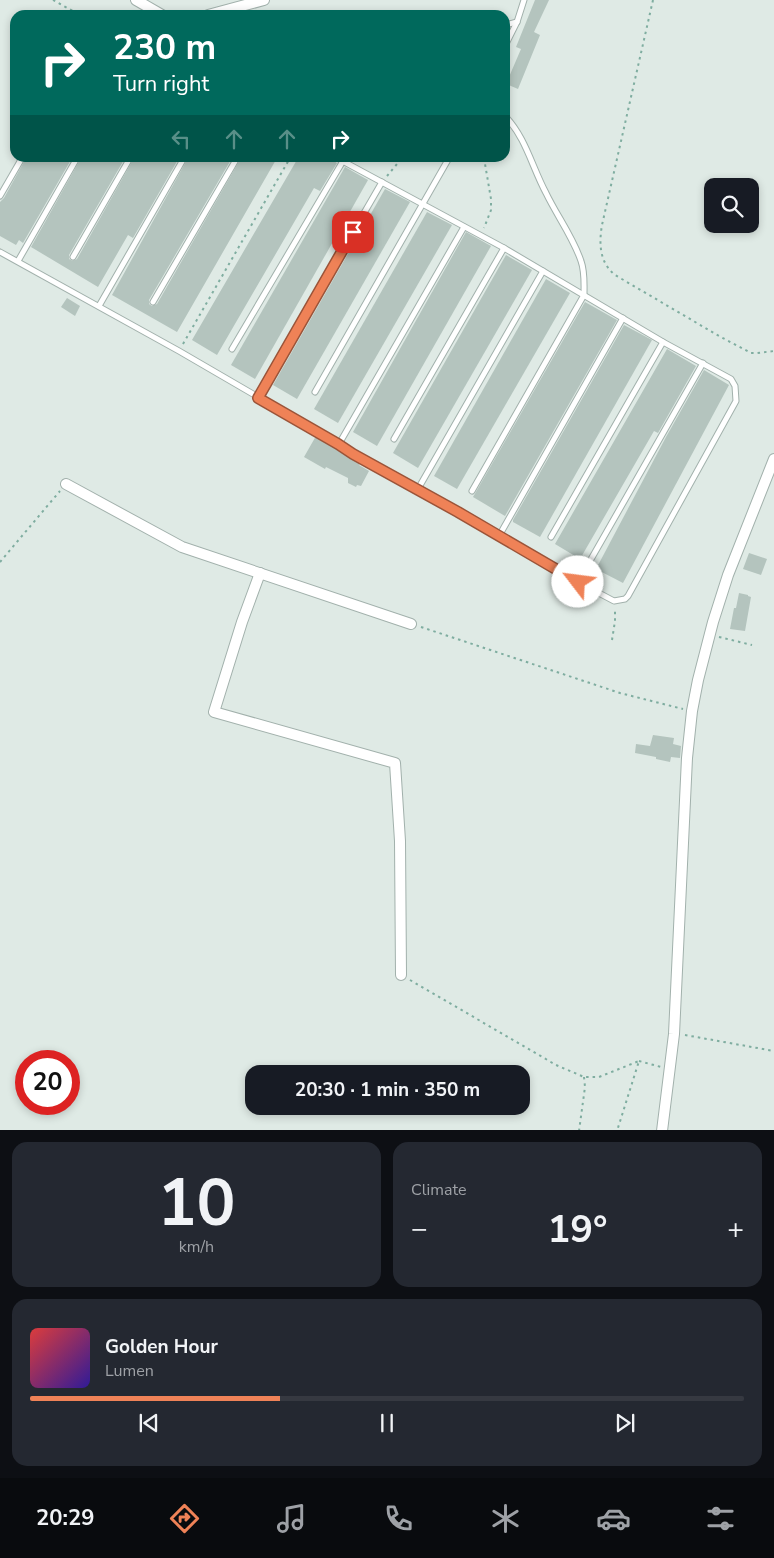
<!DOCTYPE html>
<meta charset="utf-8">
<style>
body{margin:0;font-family:"Nunito Sans",sans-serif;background:#242831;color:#f1f3f6;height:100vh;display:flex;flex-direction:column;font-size:19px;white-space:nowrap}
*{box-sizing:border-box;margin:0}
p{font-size:16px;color:#9ea1a6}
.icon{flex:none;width:28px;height:28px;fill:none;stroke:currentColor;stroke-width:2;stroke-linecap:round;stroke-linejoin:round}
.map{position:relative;height:1130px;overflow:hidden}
.sheet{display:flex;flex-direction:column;gap:12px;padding:12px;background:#0d0f14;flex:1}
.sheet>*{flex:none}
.top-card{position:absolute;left:10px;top:10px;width:500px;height:152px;border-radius:15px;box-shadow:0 2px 8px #0003;background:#00695c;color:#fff;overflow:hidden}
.fabs{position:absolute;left:704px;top:178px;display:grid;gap:10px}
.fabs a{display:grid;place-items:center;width:55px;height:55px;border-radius:10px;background:#171b24;box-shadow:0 2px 8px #0003;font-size:25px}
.speed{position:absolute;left:15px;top:1050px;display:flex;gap:10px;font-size:25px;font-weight:700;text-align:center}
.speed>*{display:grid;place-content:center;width:65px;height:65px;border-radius:50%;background:#171b24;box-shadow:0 2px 8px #0003;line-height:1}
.speed .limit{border:8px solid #d22;background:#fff;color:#111}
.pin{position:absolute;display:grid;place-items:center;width:42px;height:42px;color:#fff;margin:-21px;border-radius:10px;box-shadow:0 2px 8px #0006}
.me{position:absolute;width:55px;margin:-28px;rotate:300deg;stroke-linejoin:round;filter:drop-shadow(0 0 4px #0008)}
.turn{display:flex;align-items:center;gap:18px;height:105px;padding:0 20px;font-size:22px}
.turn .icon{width:65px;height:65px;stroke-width:2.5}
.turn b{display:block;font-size:35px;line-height:42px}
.lanes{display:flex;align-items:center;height:48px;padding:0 20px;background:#0003;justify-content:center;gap:25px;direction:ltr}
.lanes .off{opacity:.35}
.big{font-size:38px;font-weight:700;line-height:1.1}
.sheet .card{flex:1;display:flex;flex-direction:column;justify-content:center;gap:8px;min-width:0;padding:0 18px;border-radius:15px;background:#242831}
.sheet .dial{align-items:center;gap:0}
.dial b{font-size:65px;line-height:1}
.song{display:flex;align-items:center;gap:15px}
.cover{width:60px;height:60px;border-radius:8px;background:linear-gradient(135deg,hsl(0 70% 55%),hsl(250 70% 35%))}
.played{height:5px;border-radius:2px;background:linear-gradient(90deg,#ef8257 35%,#363941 35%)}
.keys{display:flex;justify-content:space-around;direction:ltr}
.heat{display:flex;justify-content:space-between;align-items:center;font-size:28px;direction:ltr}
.sheet .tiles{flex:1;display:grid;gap:12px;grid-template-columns:1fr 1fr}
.card:last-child{grid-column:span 2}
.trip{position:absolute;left:245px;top:1065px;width:285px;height:50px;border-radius:15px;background:#171b24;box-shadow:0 2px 8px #0003;font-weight:700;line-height:50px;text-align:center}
.menu{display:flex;height:80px;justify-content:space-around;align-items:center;background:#090b0e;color:#9ea1a6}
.menu .icon{width:35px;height:35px}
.menu .on{color:#ef8257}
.menu b{font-size:22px;color:#f1f3f6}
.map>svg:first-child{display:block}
.building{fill:#b4c4be}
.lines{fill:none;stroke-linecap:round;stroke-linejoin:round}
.service-casing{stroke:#a2b1ac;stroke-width:7}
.minor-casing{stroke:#a2b1ac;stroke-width:12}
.path{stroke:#7fada0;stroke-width:2;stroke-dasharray:2.5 4;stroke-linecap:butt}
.service{stroke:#fff;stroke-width:5}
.minor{stroke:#fff;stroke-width:10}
.route-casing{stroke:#9b5439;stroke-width:12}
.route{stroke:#ef8257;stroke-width:9}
</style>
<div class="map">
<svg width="774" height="1131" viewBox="0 0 774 1131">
<rect width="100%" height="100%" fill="#dfeae5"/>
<!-- building -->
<g class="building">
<polygon points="535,0 549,0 534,32 540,35 518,89 506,84 521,49 516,47"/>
<polygon points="26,158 72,158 23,243 19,240 16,245 0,236 0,202 4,198"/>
<polygon points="81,158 125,158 69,255 69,259 73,261 77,259 134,158 179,158 133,238 128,235 98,287 31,247"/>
<polygon points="188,158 232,158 149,300 149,304 152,306 157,304 241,158 277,158 177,332 112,295"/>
<polygon points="298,158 333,158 334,161 337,163 320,191 314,188 217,355 192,340"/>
<polygon points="345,167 368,180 255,379 231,365"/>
<polygon points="385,189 410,202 297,399 273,385"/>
<polygon points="427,212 452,225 338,423 314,409"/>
<polygon points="466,232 491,246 377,446 353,432"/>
<polygon points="506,255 532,270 418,468 393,453"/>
<polygon points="546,279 570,293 457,489 434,476"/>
<polygon points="67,298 80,306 75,316 61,307"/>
<polygon points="585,302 617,320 505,516 473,497"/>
<polygon points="624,325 652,340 540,537 513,522 513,520"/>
<polygon points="667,349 696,366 658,433 654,431 580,559 555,544"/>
<polygon points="704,370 729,385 623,583 596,569 666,437"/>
<polygon points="316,436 360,463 359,465 369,471 361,486 357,485 356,487 348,483 348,478 326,467 325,469 304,457"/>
<polygon points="749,553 767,559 761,575 743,569"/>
<polygon points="739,593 748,595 748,596 751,597 745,631 730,629 734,608 736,608"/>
<polygon points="653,735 674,738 673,744 681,746 680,758 671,757 670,762 656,759 656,757 635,753 636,744 650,746"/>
</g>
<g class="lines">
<defs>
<g id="service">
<polyline points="505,25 517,22"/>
<polyline points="505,46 517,22 524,0"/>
<polyline points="0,196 22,158"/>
<polyline points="0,252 179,351 339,444 353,454 418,489 578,582 614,601 625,599 628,596 736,401 735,386 731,379 663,342 504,248 337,158"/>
<polyline points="73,257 130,158"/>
<polyline points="18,261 77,158"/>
<polyline points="153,302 237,158"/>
<polyline points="99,306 184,158"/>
<polyline points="232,349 343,161"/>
<polyline points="315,392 449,158"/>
<polyline points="257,398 382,182"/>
<polyline points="394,439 504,248"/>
<polyline points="339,444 464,227"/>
<polyline points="418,489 543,271"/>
<path d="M472,491L584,295C584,284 585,272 581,261C573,237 557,216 546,193C532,167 526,138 505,116"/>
<polyline points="499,536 623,318"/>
<polyline points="551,537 663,342"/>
<polyline points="578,582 703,363"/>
</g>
<g id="minor">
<polyline points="136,0 162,15"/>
<polyline points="208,15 264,0"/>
<polyline points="66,484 182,547 411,624"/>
<polyline points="260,573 242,622 214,712 395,763 400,841 401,975"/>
<polyline points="662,1131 674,1034 687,758 692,711 698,680 713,622 728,575 774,459"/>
</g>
</defs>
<!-- service casing -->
<use href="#service" class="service-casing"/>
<!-- minor casing -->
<use href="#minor" class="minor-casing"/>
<!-- path -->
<g class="path">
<polyline points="53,0 80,15"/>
<path d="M653,0L602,225C599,243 599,262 615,275L719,336L751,353H757L774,351"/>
<polyline points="484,158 491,199 491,210 484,228"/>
<polyline points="387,176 402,158"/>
<polyline points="183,344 290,158"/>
<polyline points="0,562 60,491"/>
<polyline points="421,627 620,693 683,709"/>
<polyline points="719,637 752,645"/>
<polyline points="612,640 615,621 615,608"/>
<polyline points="410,980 556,1065 584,1077 599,1077 639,1061 617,1131"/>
<polyline points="685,1035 774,1051"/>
<polyline points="639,1061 661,1067"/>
<polyline points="579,1131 585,1087 584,1077"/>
</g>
<!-- service -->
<use href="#service" class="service"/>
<!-- minor -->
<use href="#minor" class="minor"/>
</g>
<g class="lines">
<defs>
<polyline id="route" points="353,232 258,398 338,444 353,454 458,512 578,582"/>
</defs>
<!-- route casing -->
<use href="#route" class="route-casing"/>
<!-- route -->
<use href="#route" class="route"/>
</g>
</svg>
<div class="fabs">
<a><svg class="icon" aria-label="search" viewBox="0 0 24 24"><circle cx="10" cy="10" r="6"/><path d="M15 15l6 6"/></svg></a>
</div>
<div class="speed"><div class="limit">20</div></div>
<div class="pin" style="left:353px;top:232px;background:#d93025"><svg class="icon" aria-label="arrive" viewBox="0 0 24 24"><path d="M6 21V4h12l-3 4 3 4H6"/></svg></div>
<svg class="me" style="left:578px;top:582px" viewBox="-20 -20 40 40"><circle r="19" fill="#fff"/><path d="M0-13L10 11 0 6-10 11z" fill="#ef8257"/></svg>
<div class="trip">20:30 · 1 min · 350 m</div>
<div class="top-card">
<div class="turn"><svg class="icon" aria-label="right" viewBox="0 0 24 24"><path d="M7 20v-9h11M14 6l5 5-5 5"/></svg><div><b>230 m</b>Turn right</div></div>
<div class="lanes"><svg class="icon off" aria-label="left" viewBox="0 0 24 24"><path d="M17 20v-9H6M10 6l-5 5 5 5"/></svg><svg class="icon off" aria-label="ahead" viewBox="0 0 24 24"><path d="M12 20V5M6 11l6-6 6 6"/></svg><svg class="icon off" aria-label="ahead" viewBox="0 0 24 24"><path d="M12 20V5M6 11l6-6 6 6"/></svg><svg class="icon" aria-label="right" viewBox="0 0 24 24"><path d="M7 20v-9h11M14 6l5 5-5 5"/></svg></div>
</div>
</div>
<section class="sheet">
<div class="tiles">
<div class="card dial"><b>10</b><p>km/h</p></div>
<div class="card"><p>Climate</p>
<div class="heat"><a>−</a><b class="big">19°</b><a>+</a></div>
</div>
<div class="card">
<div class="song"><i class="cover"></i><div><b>Golden Hour</b><p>Lumen</p></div></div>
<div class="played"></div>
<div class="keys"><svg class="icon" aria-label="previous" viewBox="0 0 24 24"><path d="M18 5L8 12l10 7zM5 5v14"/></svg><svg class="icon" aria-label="pause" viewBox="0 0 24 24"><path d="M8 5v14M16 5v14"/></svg><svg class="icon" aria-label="next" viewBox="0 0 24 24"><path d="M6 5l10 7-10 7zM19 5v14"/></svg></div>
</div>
</div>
</section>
<nav class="menu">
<b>20:29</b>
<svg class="icon on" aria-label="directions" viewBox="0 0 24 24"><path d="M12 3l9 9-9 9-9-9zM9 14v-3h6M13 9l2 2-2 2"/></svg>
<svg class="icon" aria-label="music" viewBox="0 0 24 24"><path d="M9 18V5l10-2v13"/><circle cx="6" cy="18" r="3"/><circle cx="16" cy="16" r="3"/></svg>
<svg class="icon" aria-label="phone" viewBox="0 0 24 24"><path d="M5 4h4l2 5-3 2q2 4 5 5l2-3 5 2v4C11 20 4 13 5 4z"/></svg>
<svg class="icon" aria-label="climate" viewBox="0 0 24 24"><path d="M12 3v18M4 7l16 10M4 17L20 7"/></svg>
<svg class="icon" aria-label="car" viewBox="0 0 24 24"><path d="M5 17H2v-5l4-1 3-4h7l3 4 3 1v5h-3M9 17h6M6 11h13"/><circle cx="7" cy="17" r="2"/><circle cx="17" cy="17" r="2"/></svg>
<svg class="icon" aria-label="filters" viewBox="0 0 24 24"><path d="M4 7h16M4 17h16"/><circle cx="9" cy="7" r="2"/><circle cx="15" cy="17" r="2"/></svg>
</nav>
